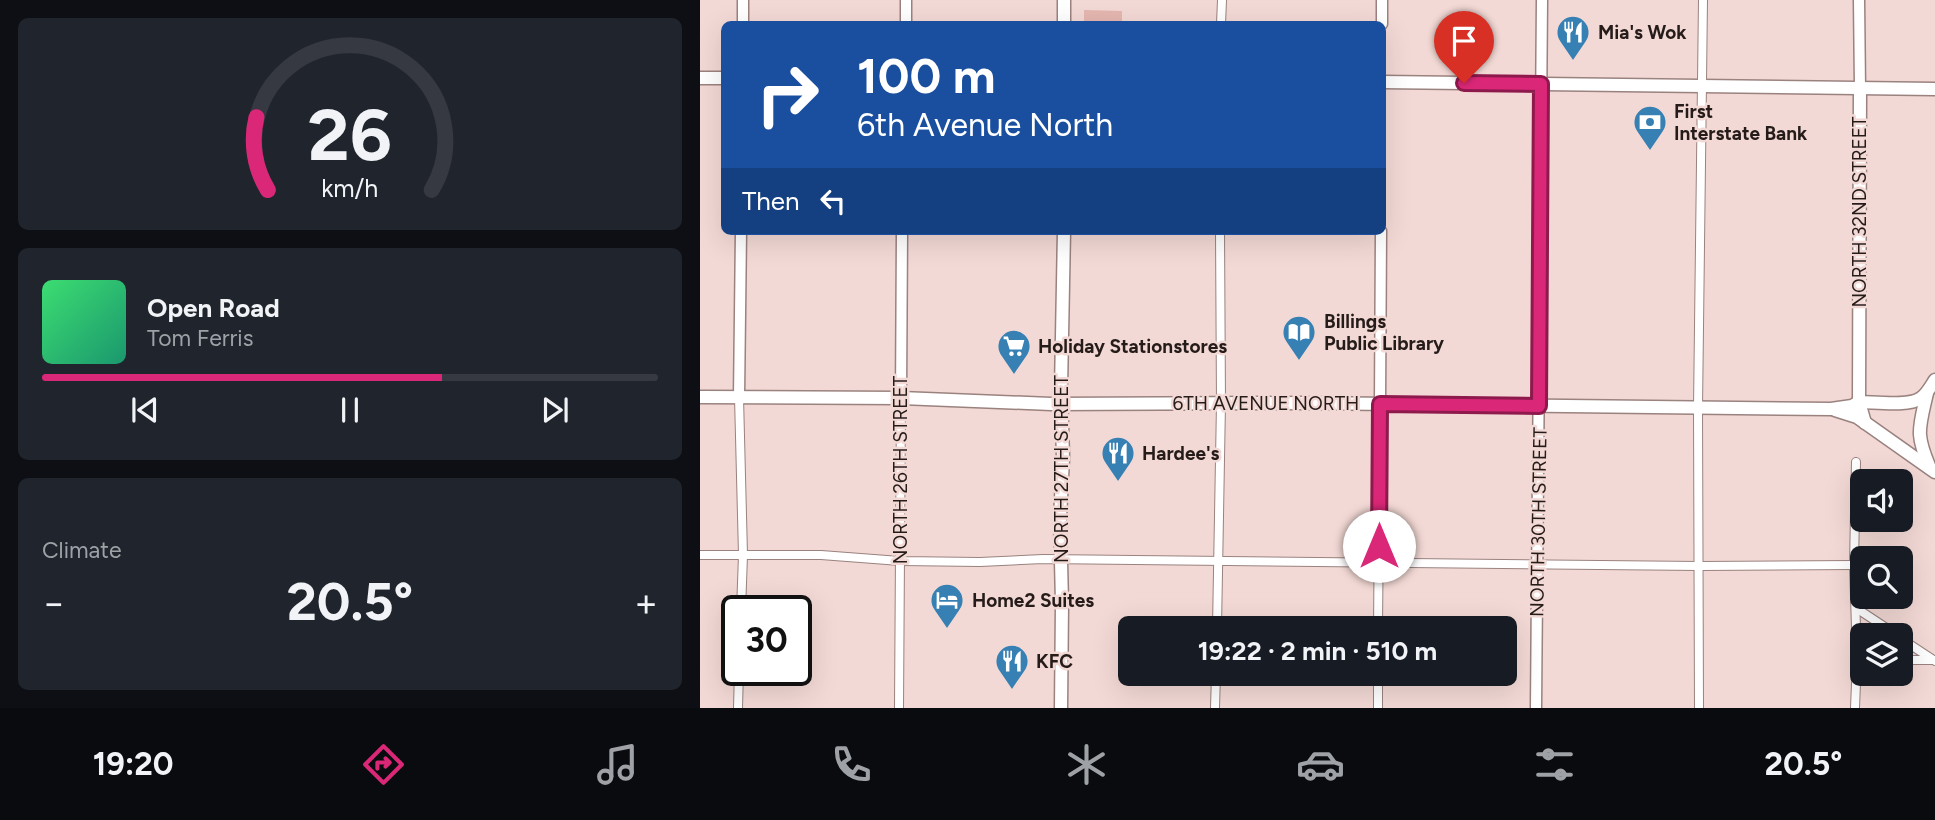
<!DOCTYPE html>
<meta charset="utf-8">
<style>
body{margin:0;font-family:Figtree,sans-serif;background:#20242c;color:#f1f3f6;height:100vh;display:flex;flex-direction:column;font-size:26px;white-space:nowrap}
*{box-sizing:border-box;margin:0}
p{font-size:23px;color:#9ea1a6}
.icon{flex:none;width:38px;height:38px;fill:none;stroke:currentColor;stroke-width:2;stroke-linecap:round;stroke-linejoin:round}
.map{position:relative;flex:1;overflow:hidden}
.panel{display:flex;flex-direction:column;gap:18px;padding:18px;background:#0d0f14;width:700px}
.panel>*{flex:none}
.banner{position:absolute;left:21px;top:21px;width:665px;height:214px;border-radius:10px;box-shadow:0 7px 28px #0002;background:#1a4fa0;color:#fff;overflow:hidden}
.buttons{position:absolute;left:1150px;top:469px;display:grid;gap:14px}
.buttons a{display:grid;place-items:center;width:63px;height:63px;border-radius:10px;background:#171b24;box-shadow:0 7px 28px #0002;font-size:35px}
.speed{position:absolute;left:21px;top:595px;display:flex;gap:14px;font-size:35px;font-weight:700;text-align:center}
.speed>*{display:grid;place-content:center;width:91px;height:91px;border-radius:50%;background:#171b24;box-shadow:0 7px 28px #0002;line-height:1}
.speed .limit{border:4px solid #111;border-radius:10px;background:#fff;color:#111}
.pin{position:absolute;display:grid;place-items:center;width:60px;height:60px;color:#fff;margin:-72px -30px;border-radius:50% 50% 50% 0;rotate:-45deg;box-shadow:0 0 7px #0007}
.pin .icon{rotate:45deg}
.me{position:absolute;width:77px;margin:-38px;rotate:0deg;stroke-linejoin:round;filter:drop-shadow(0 0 5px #0008)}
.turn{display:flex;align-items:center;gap:24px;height:147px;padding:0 21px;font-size:32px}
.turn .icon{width:91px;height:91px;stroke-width:2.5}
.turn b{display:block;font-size:49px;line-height:60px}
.then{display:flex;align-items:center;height:66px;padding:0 21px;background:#0003;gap:14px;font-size:26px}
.big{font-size:52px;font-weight:700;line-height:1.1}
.panel .tile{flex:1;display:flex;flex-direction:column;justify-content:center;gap:10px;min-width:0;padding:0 24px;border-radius:10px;background:#20242c}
.panel .dial{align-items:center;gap:0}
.dial svg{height:182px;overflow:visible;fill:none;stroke:#363941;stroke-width:7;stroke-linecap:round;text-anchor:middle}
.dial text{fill:#f1f3f6;stroke:none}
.song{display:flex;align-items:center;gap:21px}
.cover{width:84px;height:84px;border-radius:10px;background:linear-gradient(135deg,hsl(140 70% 55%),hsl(160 70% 35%))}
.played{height:7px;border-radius:4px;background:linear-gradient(90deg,#db2777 65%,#363941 65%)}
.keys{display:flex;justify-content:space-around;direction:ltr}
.heat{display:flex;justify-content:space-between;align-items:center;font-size:38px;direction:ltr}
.trip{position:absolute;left:418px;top:616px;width:399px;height:70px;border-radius:10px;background:#171b24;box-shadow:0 7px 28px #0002;font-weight:700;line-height:70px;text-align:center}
.menu{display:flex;height:112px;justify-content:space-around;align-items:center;background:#090b0e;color:#9ea1a6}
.menu .icon{width:49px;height:49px}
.menu .active{color:#db2777}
.menu b{font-size:32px;color:#f1f3f6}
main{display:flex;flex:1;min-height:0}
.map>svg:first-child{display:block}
.green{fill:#e5b6b0}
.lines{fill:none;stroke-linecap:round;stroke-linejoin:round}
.minor-casing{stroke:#9a827f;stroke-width:10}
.tertiary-casing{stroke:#9a827f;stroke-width:13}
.primary-casing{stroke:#9a827f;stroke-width:15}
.minor{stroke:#fff;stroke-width:8}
.tertiary{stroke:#fff;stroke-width:10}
.primary{stroke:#fff;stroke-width:12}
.route-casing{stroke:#8e194d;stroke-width:18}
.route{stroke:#db2777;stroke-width:12}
.labels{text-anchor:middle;stroke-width:5;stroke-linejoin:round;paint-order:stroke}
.poi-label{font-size:19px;font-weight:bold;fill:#251c1a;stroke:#f3d9d5;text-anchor:start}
.street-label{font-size:19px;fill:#251c1a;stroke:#f3d9d5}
</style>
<main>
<section class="panel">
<div class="tile dial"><svg viewBox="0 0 100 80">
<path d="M14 69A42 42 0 1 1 86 69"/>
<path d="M14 69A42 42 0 0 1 9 37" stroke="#db2777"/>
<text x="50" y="56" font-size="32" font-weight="700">26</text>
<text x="50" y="72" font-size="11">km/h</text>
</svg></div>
<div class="tile">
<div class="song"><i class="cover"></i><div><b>Open Road</b><p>Tom Ferris</p></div></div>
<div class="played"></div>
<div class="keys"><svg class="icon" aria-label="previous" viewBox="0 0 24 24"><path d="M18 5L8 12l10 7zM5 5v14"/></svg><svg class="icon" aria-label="pause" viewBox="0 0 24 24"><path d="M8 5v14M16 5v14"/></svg><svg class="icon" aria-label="next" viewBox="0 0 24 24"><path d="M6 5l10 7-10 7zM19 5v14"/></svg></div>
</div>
<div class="tile"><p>Climate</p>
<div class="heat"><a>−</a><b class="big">20.5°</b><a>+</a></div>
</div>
</section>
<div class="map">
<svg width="1235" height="708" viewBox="0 0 1235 708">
<rect width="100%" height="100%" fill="#f3d9d5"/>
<!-- green -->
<polygon class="green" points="384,10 422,11 422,24 384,24"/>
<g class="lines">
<defs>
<g id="minor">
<polyline points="521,24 522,0"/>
<polyline points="39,397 43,555 41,611"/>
<polyline points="0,555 121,555 200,561 280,562 343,559 999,566 1154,565"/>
<polyline points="1156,608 1197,635"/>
<polyline points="517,628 521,403 520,231"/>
<polyline points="678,628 680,404"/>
<polyline points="1200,638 1235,661"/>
<polyline points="1200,660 1233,660"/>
<polyline points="38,708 39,670"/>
<polyline points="199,708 201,398"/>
<polyline points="515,708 516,674"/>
<polyline points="678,708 678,674"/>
<polyline points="999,708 998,408 1003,0"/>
<polyline points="1155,708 1157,659 1154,565 1156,462"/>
</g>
<g id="tertiary">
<polyline points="43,0 43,24"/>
<polyline points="1159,0 1160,88"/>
<polyline points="206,24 206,0"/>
<polyline points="682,24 682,0"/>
<polyline points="39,397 41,231"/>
<polyline points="201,398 202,231"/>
<polyline points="680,404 681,231"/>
<polyline points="836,708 842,0"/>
</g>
<g id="primary">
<polyline points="364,0 364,24"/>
<polyline points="0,78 24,78"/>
<polyline points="682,82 1235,89"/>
<polyline points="1160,88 1159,402 1165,423"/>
<path d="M1227,393C1219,429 1215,433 1230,468"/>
<path d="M0,397L201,398L351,404L602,403L1131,409L1152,406L1159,402C1174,402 1209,407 1221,398C1227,394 1231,386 1235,380"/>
<polyline points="1135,410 1157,417 1235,472"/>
<polyline points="361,708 362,603 360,519 363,458 361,389 364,231"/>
</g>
</defs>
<!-- minor casing -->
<use href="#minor" class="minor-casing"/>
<!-- tertiary casing -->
<use href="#tertiary" class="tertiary-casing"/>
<!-- primary casing -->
<use href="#primary" class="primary-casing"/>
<!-- minor -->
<use href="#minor" class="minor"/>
<!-- tertiary -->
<use href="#tertiary" class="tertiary"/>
<!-- primary -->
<use href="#primary" class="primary"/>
</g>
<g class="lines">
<defs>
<polyline id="route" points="679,546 680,404 839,406 841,84 764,83"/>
</defs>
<!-- route casing -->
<use href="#route" class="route-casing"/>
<!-- route -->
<use href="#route" class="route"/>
</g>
<!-- icons -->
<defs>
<symbol id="restaurant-pin" viewBox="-11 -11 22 30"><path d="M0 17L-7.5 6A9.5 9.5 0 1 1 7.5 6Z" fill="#3780b4" stroke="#f3d9d5"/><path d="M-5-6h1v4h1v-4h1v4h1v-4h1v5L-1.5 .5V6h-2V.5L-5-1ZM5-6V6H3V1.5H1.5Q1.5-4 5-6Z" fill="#fff"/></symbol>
<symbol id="bank-pin" viewBox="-11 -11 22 30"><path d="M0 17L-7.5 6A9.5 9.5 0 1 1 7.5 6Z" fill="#3780b4" stroke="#f3d9d5"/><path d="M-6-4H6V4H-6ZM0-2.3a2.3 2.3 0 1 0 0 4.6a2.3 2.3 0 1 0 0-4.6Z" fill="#fff"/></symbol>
<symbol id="library-pin" viewBox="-11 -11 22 30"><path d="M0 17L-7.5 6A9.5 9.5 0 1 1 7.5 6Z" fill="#3780b4" stroke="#f3d9d5"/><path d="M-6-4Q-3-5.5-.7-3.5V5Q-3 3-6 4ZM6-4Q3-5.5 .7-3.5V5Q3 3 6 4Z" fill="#fff"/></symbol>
<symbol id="supermarket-pin" viewBox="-11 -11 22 30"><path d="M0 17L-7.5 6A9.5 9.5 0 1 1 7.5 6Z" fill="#3780b4" stroke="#f3d9d5"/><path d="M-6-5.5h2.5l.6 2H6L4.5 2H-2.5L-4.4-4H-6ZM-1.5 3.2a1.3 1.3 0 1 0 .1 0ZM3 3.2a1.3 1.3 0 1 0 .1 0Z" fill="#fff"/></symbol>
<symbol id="hotel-pin" viewBox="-11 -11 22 30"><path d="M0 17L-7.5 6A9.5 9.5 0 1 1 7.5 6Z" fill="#3780b4" stroke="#f3d9d5"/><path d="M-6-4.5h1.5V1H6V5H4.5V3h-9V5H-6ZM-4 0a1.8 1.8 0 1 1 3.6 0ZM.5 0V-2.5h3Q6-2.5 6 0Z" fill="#fff"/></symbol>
</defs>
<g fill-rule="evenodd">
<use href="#restaurant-pin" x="854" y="13" width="38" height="52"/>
<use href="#bank-pin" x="931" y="103" width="38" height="52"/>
<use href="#library-pin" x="580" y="313" width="38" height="52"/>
<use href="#supermarket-pin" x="295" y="327" width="38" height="52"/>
<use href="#restaurant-pin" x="399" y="434" width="38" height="52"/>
<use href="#hotel-pin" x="228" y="581" width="38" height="52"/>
<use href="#restaurant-pin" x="293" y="642" width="38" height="52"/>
</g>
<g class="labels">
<!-- poi labels -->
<g class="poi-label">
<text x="898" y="39">Mia's Wok</text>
<text x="974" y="118">First<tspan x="974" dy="22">Interstate Bank</tspan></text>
<text x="624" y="328">Billings<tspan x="624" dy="22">Public Library</tspan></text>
<text x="338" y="353">Holiday Stationstores</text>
<text x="442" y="460">Hardee's</text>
<text x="272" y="607">Home2 Suites</text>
<text x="336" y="668">KFC</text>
</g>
<!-- street labels -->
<g class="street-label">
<text transform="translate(1159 212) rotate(-90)" y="7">NORTH 32ND STREET</text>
<text x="566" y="410">6TH AVENUE NORTH</text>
<text transform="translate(361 469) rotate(-90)" y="7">NORTH 27TH STREET</text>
<text transform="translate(200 470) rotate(-90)" y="7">NORTH 26TH STREET</text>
<text transform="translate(838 522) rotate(-89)" y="7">NORTH 30TH STREET</text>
</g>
</g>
</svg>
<div class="buttons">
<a><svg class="icon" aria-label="sound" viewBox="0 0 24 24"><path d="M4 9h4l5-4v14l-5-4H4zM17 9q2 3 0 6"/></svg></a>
<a><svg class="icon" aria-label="search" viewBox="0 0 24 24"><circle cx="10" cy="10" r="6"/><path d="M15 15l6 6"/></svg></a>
<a><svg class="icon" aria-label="layers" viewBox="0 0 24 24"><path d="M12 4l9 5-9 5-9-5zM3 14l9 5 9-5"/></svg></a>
</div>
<div class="speed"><div class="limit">30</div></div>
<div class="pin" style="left:764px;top:83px;background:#d93025"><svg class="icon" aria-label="arrive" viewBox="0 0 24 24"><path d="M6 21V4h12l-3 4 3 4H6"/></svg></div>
<svg class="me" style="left:679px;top:546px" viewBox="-20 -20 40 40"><circle r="19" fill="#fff"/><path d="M0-13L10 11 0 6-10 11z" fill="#db2777"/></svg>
<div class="trip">19:22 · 2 min · 510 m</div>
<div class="banner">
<div class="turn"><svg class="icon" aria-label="right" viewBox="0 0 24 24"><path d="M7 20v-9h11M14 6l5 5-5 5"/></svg><div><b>100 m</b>6th Avenue North</div></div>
<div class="then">Then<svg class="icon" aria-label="left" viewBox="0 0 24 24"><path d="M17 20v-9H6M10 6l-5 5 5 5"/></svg></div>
</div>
</div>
</main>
<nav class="menu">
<b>19:20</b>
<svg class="icon active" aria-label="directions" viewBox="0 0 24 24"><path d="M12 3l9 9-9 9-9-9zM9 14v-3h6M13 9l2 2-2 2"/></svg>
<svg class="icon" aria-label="music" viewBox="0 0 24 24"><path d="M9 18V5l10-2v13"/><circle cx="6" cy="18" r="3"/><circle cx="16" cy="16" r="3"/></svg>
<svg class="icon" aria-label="phone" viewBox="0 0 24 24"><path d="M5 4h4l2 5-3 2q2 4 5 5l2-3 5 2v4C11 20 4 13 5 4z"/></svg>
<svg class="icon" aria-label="climate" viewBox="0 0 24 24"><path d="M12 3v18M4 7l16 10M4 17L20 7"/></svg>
<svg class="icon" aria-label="car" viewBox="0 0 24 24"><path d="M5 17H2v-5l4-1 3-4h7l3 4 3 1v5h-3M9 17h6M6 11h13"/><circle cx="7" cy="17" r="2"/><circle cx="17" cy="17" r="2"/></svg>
<svg class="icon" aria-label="filters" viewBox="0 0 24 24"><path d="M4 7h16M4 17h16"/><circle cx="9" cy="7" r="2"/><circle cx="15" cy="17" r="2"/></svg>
<b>20.5°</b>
</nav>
